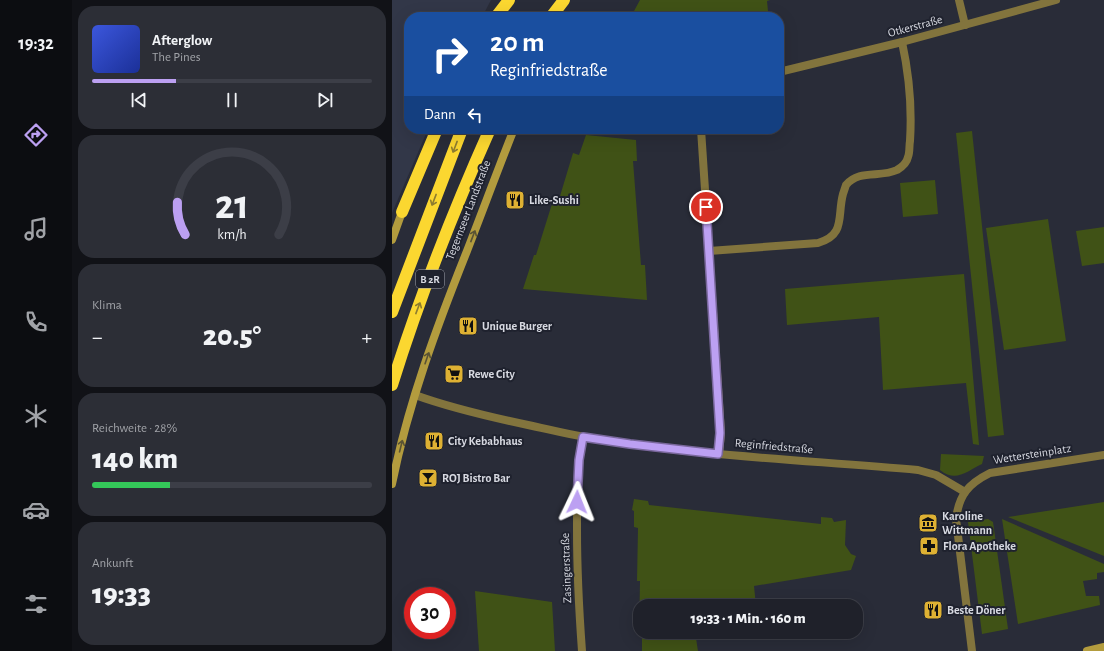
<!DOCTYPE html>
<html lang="de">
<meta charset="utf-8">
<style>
body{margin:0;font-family:"Alegreya Sans",sans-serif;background:#2c2e36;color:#f1f3f6;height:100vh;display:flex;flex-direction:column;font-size:15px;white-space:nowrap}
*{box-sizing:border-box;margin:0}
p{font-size:13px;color:#a1a3a8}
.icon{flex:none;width:22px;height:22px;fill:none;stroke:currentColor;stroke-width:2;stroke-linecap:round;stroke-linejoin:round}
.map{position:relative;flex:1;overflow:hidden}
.panel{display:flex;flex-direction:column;gap:6px;padding:6px;background:#111217;width:320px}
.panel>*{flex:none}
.hud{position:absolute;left:12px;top:12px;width:380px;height:122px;border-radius:16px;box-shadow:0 4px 16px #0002,0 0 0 1px #3c3e47;background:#1a4fa0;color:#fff;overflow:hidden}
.speed{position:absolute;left:12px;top:587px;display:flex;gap:8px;font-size:20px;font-weight:700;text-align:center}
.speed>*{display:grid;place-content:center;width:52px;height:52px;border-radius:50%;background:#1f212a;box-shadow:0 4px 16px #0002,0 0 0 1px #3c3e47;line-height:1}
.speed .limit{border:6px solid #d22;background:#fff;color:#111}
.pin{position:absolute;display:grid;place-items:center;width:34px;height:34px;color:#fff;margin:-17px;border:2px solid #fff;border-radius:50%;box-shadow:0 1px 4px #0007}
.me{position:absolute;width:44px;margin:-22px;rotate:2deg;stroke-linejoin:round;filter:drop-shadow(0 0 3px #0008)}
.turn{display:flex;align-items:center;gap:14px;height:84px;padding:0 20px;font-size:18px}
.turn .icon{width:52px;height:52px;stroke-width:2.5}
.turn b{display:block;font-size:28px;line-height:34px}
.then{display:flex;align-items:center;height:38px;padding:0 20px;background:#0003;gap:8px;font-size:15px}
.big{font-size:30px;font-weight:800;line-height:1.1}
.panel .tile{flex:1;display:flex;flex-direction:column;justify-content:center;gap:6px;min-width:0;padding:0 14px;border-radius:16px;background:#2c2e36}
.panel .dial{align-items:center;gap:0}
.dial svg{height:104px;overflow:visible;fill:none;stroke:#3c3e47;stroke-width:7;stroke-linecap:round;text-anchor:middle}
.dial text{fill:#f1f3f6;stroke:none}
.song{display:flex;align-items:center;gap:12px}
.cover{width:48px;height:48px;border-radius:6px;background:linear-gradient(135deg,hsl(230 70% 55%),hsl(230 70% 35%))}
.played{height:4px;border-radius:2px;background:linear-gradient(90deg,#bca0f2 30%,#3c3e47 30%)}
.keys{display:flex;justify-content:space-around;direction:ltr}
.heat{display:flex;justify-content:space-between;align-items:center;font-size:22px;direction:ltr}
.charge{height:6px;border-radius:3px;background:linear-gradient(90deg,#34c759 28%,#3c3e47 0)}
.trip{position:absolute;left:241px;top:599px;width:230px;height:40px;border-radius:16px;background:#1f212a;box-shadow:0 4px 16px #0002,0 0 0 1px #3c3e47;font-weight:800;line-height:40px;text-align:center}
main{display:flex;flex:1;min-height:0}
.dock{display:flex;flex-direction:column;width:72px;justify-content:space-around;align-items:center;background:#0c0d11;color:#a1a3a8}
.dock .icon{width:28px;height:28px}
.dock .selected{color:#bca0f2}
.dock b{font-size:18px;color:#f1f3f6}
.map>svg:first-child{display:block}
.built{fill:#323748}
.green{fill:#405216}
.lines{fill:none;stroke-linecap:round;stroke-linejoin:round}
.lane{stroke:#82743d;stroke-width:8}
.street{stroke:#82743d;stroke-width:8}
.secondary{stroke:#b39c3e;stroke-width:8}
.highway{stroke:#fbd730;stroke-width:12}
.oneway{stroke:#8d7c2f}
.oneway2{stroke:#5a5334}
.route-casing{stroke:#7a689d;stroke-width:10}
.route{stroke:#bca0f2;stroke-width:7}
.labels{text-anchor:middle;stroke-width:4;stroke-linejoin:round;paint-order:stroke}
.shield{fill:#1f222e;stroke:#a0a2ab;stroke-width:1}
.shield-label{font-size:11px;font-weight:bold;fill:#d7d9e1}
.street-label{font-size:12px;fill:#d7d9e1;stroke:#1f222e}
.poi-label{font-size:12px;font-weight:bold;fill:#d7d9e1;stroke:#1f222e;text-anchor:start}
</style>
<main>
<nav class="dock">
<b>19:32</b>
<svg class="icon selected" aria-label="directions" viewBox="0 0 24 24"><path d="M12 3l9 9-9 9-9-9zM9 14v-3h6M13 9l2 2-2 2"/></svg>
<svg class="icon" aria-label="music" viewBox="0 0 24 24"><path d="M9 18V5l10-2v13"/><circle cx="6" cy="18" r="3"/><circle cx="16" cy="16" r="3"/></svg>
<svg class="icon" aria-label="phone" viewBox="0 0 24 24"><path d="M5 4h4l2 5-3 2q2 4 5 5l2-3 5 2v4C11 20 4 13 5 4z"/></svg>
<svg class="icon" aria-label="climate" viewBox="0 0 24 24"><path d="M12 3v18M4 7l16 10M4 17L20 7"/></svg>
<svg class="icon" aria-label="car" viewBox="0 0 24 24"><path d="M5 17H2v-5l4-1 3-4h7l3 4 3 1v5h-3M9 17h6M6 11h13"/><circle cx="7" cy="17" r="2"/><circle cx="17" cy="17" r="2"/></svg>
<svg class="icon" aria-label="filters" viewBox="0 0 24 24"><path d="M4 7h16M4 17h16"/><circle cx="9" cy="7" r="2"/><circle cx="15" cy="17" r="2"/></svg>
</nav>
<section class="panel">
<div class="tile">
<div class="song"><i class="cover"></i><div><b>Afterglow</b><p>The Pines</p></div></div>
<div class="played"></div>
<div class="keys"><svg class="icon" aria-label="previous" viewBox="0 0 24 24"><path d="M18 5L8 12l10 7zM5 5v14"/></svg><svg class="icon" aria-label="pause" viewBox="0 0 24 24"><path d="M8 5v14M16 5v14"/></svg><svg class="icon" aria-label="next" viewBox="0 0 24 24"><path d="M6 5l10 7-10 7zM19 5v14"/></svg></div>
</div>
<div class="tile dial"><svg viewBox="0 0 100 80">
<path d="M14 69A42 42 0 1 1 86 69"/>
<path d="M14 69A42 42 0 0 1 8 44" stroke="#bca0f2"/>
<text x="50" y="56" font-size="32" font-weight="700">21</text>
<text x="50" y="72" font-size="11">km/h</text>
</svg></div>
<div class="tile"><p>Klima</p>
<div class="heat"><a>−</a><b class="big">20.5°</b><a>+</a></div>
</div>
<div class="tile"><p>Reichweite · 28%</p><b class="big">140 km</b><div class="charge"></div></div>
<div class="tile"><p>Ankunft</p><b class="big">19:33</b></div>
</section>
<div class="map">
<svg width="712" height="651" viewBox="0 0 712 651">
<rect width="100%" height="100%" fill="#292c38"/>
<!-- built -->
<polygon class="built" points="0,0 99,0 90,17 17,17 17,129 36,129 0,213"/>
<!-- green -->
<g class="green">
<polygon points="248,0 378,0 375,1 376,11 361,16 338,17 249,17 250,15 242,11"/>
<polygon points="580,131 612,435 596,437 564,133"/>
<polygon points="194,135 244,140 245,161 241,161 249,265 253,265 255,300 131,289 142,255 144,255 159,207 160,205 165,206 181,153 187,155"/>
<polygon points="543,180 546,214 511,217 508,183"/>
<polygon points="656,219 674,341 612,350 594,228"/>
<polygon points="712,227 712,263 690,266 684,231"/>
<polygon points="572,274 587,445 581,444 574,383 491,390 487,317 395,325 393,289"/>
<path d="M549,454L592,456L590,464C575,471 564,483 548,470Z"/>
<polygon points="242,499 256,501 257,505 429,524 429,517 440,518 442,522 454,520 453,545 459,554 464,556 459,570 362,586 364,606 248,606 248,632 303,632 306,651 250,651 250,637 247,637 248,581 245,581 246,528 242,527 242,511 240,510"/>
<polygon points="712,502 712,556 616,517"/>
<polygon points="596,519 601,522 616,629 590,634 576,522"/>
<polygon points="610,519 712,564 712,572 705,573 705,579 691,581 694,596 707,596 708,605 626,624"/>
<polygon points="83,591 160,602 163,651 87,651"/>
</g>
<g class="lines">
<!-- lane -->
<path class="lane" d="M317,251L426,243C454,235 445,216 451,194C452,191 453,188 454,185C467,169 488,178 505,170C510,167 515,162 516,157C518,152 517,146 518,141C520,109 517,74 510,42"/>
<!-- street -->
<g class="street">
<polyline points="567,0 573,25"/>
<polyline points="387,72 510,42 664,0"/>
<polyline points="309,129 329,433 327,454"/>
<path d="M23,395C59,408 98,417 136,425C155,429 174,434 193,437C302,456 415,460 526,470L544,475L573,492"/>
<path d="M190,651C187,610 185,570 185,529C185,498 185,468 191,437"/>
<path d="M580,651L564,519C567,495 576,484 598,473L712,455"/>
</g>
<!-- secondary -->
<g class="secondary">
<polyline points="0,240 10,212"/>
<path d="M0,484C16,404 45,326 75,251C91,210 106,169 122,129"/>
<polyline points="695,651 712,647"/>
</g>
<!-- highway -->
<g class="highway">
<polyline points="104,17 117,0"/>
<polyline points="159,17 172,0"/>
<polyline points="10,212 45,129"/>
<polyline points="0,312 70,129"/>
<path d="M0,385C27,298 61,212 98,129"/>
</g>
</g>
<!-- one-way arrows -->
<defs><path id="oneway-shaft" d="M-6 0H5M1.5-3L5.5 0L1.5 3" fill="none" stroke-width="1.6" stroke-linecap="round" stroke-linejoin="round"/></defs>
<g class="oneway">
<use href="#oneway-shaft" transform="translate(63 147) rotate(111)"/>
<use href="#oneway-shaft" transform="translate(42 200) rotate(111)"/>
<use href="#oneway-shaft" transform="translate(26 308) rotate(-69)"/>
</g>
<g class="oneway2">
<use href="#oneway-shaft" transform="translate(81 236) rotate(-69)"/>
<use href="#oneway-shaft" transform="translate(35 358) rotate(-71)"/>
<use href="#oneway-shaft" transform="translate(9 446) rotate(-76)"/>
</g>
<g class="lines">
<defs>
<polyline id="route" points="185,502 187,460 191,437 238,444 326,454 328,433 314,207"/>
</defs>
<!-- route casing -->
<use href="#route" class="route-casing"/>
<!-- route -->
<use href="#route" class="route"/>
</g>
<!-- icons -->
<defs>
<symbol id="restaurant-square" viewBox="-11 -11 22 22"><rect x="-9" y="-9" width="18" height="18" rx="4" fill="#deb133" stroke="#1f222e"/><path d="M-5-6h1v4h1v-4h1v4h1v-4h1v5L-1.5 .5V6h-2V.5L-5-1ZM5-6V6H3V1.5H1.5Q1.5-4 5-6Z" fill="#111"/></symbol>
<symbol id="supermarket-square" viewBox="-11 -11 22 22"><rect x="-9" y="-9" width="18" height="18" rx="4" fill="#deb133" stroke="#1f222e"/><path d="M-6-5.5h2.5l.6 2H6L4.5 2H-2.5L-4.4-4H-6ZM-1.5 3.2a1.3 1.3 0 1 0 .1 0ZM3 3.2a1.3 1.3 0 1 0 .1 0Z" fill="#111"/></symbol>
<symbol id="bar-square" viewBox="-11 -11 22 22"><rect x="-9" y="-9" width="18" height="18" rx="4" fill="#deb133" stroke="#1f222e"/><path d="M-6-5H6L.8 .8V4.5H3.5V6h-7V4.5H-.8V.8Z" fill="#111"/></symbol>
<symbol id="museum-square" viewBox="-11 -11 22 22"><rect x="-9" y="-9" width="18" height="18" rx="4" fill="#deb133" stroke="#1f222e"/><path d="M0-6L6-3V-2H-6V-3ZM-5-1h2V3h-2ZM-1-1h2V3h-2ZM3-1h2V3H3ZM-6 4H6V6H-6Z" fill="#111"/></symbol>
<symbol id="pharmacy-square" viewBox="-11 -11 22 22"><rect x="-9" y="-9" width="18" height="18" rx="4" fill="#deb133" stroke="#1f222e"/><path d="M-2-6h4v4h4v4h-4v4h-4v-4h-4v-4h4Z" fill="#111"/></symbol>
</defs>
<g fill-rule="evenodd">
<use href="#restaurant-square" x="112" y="189" width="22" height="22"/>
<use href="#restaurant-square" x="65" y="315" width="22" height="22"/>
<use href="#supermarket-square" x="51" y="363" width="22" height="22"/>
<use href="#restaurant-square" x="31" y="430" width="22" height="22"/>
<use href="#bar-square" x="25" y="467" width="22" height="22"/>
<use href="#museum-square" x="525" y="512" width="22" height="22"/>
<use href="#pharmacy-square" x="526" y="535" width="22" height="22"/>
<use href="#restaurant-square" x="530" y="599" width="22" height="22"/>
</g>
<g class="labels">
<!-- shield labels -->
<rect class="shield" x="24" y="270" width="28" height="18" rx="3"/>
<g class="shield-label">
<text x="38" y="283">B 2R</text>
</g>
<!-- street labels -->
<g class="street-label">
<text transform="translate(523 26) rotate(-15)" y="4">Otkerstraße</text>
<text transform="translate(76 210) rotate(-69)" y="4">Tegernseer Landstraße</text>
<text transform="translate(382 446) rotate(5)" y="4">Reginfriedstraße</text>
<text transform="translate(640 454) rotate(-9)" y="4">Wettersteinplatz</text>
<text transform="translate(174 568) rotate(-92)" y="4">Zasingerstraße</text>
</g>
<!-- poi labels -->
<g class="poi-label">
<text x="137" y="204">Like-Sushi</text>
<text x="90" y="330">Unique Burger</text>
<text x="76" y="378">Rewe City</text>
<text x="56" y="445">City Kebabhaus</text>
<text x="50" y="482">ROJ Bistro Bar</text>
<text x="550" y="520">Karoline<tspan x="550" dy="14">Wittmann</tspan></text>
<text x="551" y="550">Flora Apotheke</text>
<text x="555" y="614">Beste Döner</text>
</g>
</g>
</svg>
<div class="speed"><div class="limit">30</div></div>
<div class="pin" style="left:314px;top:207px;background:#d93025"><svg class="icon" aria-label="arrive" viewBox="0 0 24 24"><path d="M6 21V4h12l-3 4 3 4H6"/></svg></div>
<svg class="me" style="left:185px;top:502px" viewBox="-20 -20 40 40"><path d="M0-17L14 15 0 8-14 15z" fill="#bca0f2" stroke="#fff" stroke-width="4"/></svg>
<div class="trip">19:33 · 1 Min. · 160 m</div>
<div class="hud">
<div class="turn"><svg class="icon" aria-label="right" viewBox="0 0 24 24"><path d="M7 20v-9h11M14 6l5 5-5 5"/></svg><div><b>20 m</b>Reginfriedstraße</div></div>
<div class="then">Dann<svg class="icon" aria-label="left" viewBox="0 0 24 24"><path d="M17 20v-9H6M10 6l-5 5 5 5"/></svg></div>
</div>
</div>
</main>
